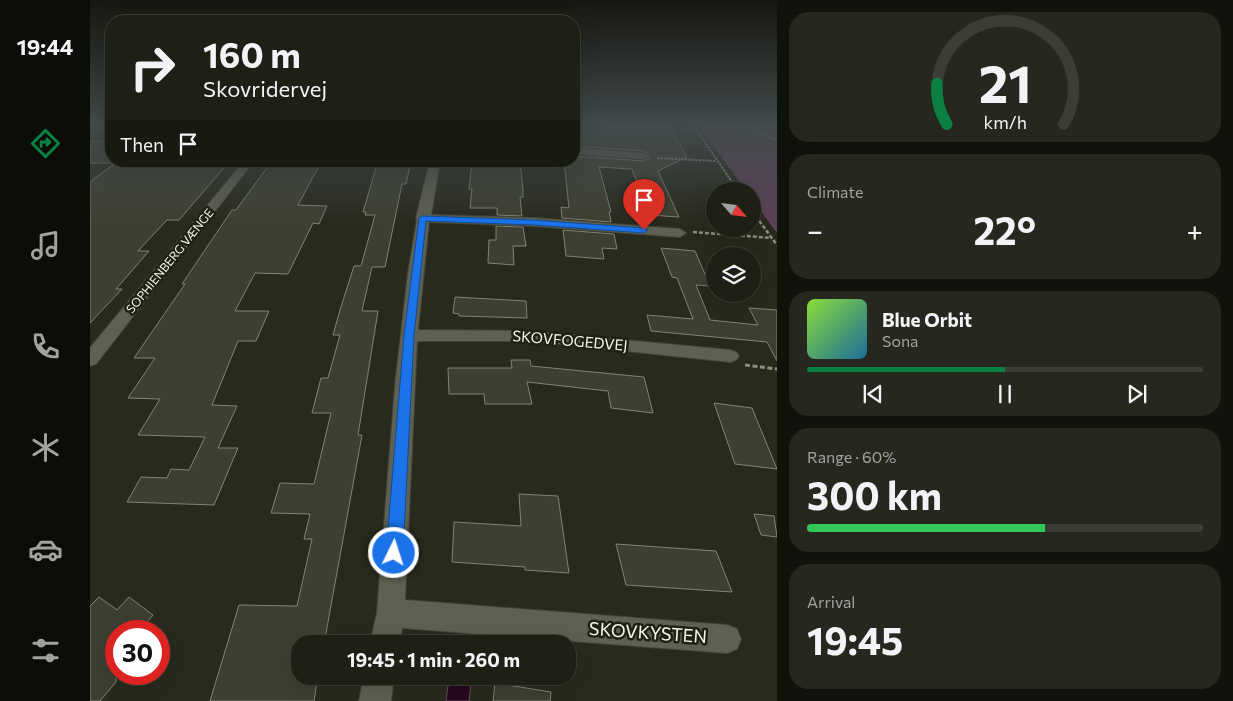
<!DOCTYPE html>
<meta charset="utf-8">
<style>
body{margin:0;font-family:Commissioner,sans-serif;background:#26281f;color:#f1f3f6;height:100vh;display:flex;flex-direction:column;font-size:19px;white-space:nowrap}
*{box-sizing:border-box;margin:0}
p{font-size:16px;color:#a1a3a1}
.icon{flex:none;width:28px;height:28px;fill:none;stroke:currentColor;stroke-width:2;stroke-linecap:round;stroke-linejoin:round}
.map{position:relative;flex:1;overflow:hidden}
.drawer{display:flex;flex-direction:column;gap:12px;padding:12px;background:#10120c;width:456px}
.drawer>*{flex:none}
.banner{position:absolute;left:15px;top:15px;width:475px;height:152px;border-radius:20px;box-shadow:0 5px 20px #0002,0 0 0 1px #3c3e35;background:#1e2016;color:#f1f3f6;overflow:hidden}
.needle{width:32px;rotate:118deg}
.controls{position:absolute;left:616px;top:182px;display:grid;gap:10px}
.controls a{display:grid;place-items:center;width:55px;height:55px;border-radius:50%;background:#1e2016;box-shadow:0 5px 20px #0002,0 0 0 1px #3c3e35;font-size:25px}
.speed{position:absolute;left:15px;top:620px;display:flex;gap:10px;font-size:25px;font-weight:700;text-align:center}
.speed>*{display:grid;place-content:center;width:65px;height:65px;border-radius:50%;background:#1e2016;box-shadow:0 5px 20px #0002,0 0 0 1px #3c3e35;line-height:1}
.speed .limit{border:8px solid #d22;background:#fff;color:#111}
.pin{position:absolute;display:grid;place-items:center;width:42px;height:42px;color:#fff;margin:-51px -21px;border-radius:50% 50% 50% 0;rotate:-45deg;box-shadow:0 0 5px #0007}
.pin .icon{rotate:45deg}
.me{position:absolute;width:55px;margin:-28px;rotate:4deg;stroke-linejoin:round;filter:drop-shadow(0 0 4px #0008)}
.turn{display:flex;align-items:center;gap:18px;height:105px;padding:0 15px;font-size:22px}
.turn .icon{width:65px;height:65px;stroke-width:2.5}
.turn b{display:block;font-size:35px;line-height:42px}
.then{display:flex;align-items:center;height:48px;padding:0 15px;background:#0003;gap:10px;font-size:19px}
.big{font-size:38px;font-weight:700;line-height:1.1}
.drawer .card{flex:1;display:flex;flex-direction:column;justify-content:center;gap:8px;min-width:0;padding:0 18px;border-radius:20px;background:#26281f}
.drawer .dial{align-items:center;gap:0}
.dial svg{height:130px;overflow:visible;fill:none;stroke:#3c3e35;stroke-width:7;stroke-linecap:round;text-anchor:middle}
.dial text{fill:#f1f3f6;stroke:none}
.song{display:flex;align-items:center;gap:15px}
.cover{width:60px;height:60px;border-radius:8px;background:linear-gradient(135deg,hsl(90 70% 55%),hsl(200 70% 35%))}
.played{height:5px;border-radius:2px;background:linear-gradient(90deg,#0b8043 50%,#3c3e35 50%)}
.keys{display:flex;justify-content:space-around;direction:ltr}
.heat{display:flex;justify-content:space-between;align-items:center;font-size:28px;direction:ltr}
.charge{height:8px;border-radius:4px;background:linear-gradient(90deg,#34c759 60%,#3c3e35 0)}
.trip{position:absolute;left:201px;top:635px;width:285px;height:50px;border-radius:20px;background:#1e2016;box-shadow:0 5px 20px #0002,0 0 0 1px #3c3e35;font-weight:700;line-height:50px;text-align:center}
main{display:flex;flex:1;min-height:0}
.tabs{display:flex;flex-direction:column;width:90px;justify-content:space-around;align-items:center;background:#0c0d09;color:#a1a3a1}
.tabs .icon{width:35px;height:35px}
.tabs .current{color:#0b8043}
.tabs b{font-size:22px;color:#f1f3f6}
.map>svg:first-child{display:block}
.green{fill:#5e4258}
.water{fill:#260721;stroke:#644f5e}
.building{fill:#3d3f31;stroke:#818474}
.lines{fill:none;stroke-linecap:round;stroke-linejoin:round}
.minor-casing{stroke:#43453a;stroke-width:2}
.path-far2{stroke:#8c8e83;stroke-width:2;stroke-dasharray:2.5 1;stroke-linecap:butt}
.path-far1{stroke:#8c8e83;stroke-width:2.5;stroke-dasharray:4 2;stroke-linecap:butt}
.path{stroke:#8c8e83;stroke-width:3;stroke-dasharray:5 2.5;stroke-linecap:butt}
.minor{fill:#5e6051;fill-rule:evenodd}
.route{fill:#1a73e8;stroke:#114b97}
.labels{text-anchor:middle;stroke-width:5;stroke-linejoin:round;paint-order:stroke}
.far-street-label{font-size:12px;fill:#f4f6ed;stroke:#1f2114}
.street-label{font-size:15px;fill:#f4f6ed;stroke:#1f2114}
.near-street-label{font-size:18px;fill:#f4f6ed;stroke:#1f2114}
</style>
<main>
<nav class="tabs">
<b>19:44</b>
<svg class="icon current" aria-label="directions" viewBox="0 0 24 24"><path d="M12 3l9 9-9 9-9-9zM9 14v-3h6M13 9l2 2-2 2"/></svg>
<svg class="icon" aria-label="music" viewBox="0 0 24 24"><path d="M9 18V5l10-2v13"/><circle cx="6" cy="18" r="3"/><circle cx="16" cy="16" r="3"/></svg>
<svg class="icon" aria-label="phone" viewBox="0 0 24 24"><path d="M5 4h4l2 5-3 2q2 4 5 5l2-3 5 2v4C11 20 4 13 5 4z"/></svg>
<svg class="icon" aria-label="climate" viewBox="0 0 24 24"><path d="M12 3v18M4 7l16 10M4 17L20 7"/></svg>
<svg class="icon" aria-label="car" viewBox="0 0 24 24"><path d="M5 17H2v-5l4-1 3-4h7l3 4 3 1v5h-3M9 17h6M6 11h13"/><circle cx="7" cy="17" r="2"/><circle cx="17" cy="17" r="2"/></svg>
<svg class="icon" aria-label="filters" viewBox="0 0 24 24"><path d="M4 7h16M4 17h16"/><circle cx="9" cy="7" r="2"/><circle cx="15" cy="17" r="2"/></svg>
</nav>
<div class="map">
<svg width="687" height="701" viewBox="0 0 687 701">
<rect width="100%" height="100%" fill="#282a1d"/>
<!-- green -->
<polygon class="green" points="609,126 687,126 687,233 663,200 662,191 656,191"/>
<!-- water -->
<polygon class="water" points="359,678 381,682 379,701 356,701"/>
<!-- building -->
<g class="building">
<polygon points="517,126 579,126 597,157 568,171 589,217 559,215 542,169 509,167 521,212 519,212 521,222 472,218 471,207 479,208 474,161 484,161 484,156 554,161 561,157 554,151 484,146 484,130 517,131"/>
<rect x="0" y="141" width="21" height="22"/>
<polygon points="28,161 140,161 89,220 77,220 48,251 59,251 26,289 32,289 0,323 0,182"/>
<polygon points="288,161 321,161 316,184 312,184 295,267 282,267 272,311 288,311 268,435 272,435 234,644 210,644 210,676 228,676 224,701 120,701 149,605 207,606 222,539 214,539 220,514 181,513 190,483 224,484 241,413 222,413 231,378 238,378 250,335 243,335 250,310 264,266 271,266 285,215 275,215 276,212 273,212"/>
<polygon points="382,161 430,161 433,190 433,197 430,197 432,216 407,215 407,208 380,208 382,189 379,189"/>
<polygon points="179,165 229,166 208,205 237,206 229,224 223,223 198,274 165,273 145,311 179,311 166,341 148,341 122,405 147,406 128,448 148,448 124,505 37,502 51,477 77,478 81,469 99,470 115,437 48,435 70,399 38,398 65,358 44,358 95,284 92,284 142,210 146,210"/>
<polygon points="406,226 433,227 436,246 423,246 424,265 398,263 399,240 406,240"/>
<polygon points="473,230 524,234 527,249 512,248 514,259 476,256"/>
<polygon points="571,248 605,251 620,286 606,285 620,320 668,325 659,308 687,310 687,361 677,342 561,331 557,315 603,319 587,278 582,277"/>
<polygon points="365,297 436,301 437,318 369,316 369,314 363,313"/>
<polygon points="421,360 440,360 441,366 554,377 563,413 521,408 518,391 437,382 442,404 395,404 394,394 359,394 358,368 422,368"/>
<polygon points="624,403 662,408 687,469 645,464"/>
<polygon points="429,494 468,496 479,573 435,570 435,567 362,562 364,522 431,526"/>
<polygon points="664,514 684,516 687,537 671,535"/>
<polygon points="526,544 626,551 642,592 536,585"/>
<polygon points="9,597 27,610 39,597 63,615 49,631 26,631 26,682 10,701 0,701 0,606"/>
<polygon points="405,683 461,692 460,701 403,701"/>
</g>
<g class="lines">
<defs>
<g id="minor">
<polygon points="484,148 554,153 559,156 554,159 484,154"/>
<polygon points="154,161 164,161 6,364 0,366 0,348"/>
<polygon points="340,161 350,161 341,215 444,218 590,229 596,233 590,237 444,226 339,222 328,330 441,331 640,350 646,352 649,356 646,360 640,362 441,341 327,341 315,600 637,625 647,629 651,639 647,649 637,653 312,628 310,644 280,644 287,613 305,386 318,273 327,220 326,218"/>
<polygon points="274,676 304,676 301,701 269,701"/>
</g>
</defs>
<!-- minor casing -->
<use href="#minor" class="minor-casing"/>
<!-- path-far2 -->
<g class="path-far2">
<polyline points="604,126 648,191"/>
<polyline points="647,126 687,140"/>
<polyline points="567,158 626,161"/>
</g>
<!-- path-far1 -->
<g class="path-far1">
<polyline points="662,211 687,245"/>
<polyline points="603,232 682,238"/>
</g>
<!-- path -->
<polyline class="path" points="655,365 687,369"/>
<!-- minor -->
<use href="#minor" class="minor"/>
</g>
<!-- sky -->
<linearGradient id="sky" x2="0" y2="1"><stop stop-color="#161710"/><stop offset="0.56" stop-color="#424a4c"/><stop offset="1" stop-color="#424a4c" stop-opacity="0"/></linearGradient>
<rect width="687" height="224" fill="url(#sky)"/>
<!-- route -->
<polygon class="route" points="332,216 444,220 554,228 558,230 554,233 444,225 336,221 324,335 313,553 310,559 304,561 299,559 296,553 314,335 329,218"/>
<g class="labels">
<!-- far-street labels -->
<g class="far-street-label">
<text transform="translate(80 261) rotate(-51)" y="4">SOPHIENBERG VÆNGE</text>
</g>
<!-- street labels -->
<g class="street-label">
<text transform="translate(480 341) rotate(5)" y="5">SKOVFOGEDVEJ</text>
</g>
<!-- near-street labels -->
<g class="near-street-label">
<text transform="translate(558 633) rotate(4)" y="6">SKOVKYSTEN</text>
</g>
</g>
</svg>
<div class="controls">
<a><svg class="needle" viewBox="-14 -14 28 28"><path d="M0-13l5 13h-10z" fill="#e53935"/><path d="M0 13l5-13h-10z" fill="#a1a3a1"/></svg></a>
<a><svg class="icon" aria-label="layers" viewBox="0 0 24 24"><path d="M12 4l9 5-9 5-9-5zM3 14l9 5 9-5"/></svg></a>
</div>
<div class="speed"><div class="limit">30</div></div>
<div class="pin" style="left:554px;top:230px;background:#d93025"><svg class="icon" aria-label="arrive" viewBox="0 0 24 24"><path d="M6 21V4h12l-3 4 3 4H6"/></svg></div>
<svg class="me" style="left:304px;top:553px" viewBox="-20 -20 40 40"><circle r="17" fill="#1a73e8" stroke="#fff" stroke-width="3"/><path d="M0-11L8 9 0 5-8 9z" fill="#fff"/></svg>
<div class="trip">19:45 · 1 min · 260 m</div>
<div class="banner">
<div class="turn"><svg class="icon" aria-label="right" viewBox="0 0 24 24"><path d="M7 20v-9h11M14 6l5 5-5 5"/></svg><div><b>160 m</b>Skovridervej</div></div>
<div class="then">Then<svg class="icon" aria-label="arrive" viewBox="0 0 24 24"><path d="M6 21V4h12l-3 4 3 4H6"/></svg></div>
</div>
</div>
<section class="drawer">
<div class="card dial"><svg viewBox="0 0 100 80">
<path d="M14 69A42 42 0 1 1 86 69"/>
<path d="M14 69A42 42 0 0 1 8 44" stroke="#0b8043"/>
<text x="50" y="56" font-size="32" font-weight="700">21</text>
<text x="50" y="72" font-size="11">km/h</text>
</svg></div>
<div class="card"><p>Climate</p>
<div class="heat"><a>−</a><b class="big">22°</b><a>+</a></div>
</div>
<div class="card">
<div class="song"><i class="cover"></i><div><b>Blue Orbit</b><p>Sona</p></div></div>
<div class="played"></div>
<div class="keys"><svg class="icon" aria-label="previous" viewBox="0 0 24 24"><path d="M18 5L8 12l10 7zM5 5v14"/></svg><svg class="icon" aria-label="pause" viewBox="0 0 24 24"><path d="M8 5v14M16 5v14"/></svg><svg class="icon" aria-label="next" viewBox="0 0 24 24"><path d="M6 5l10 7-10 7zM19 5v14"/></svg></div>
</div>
<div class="card"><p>Range · 60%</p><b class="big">300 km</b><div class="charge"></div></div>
<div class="card"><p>Arrival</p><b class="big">19:45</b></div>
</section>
</main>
